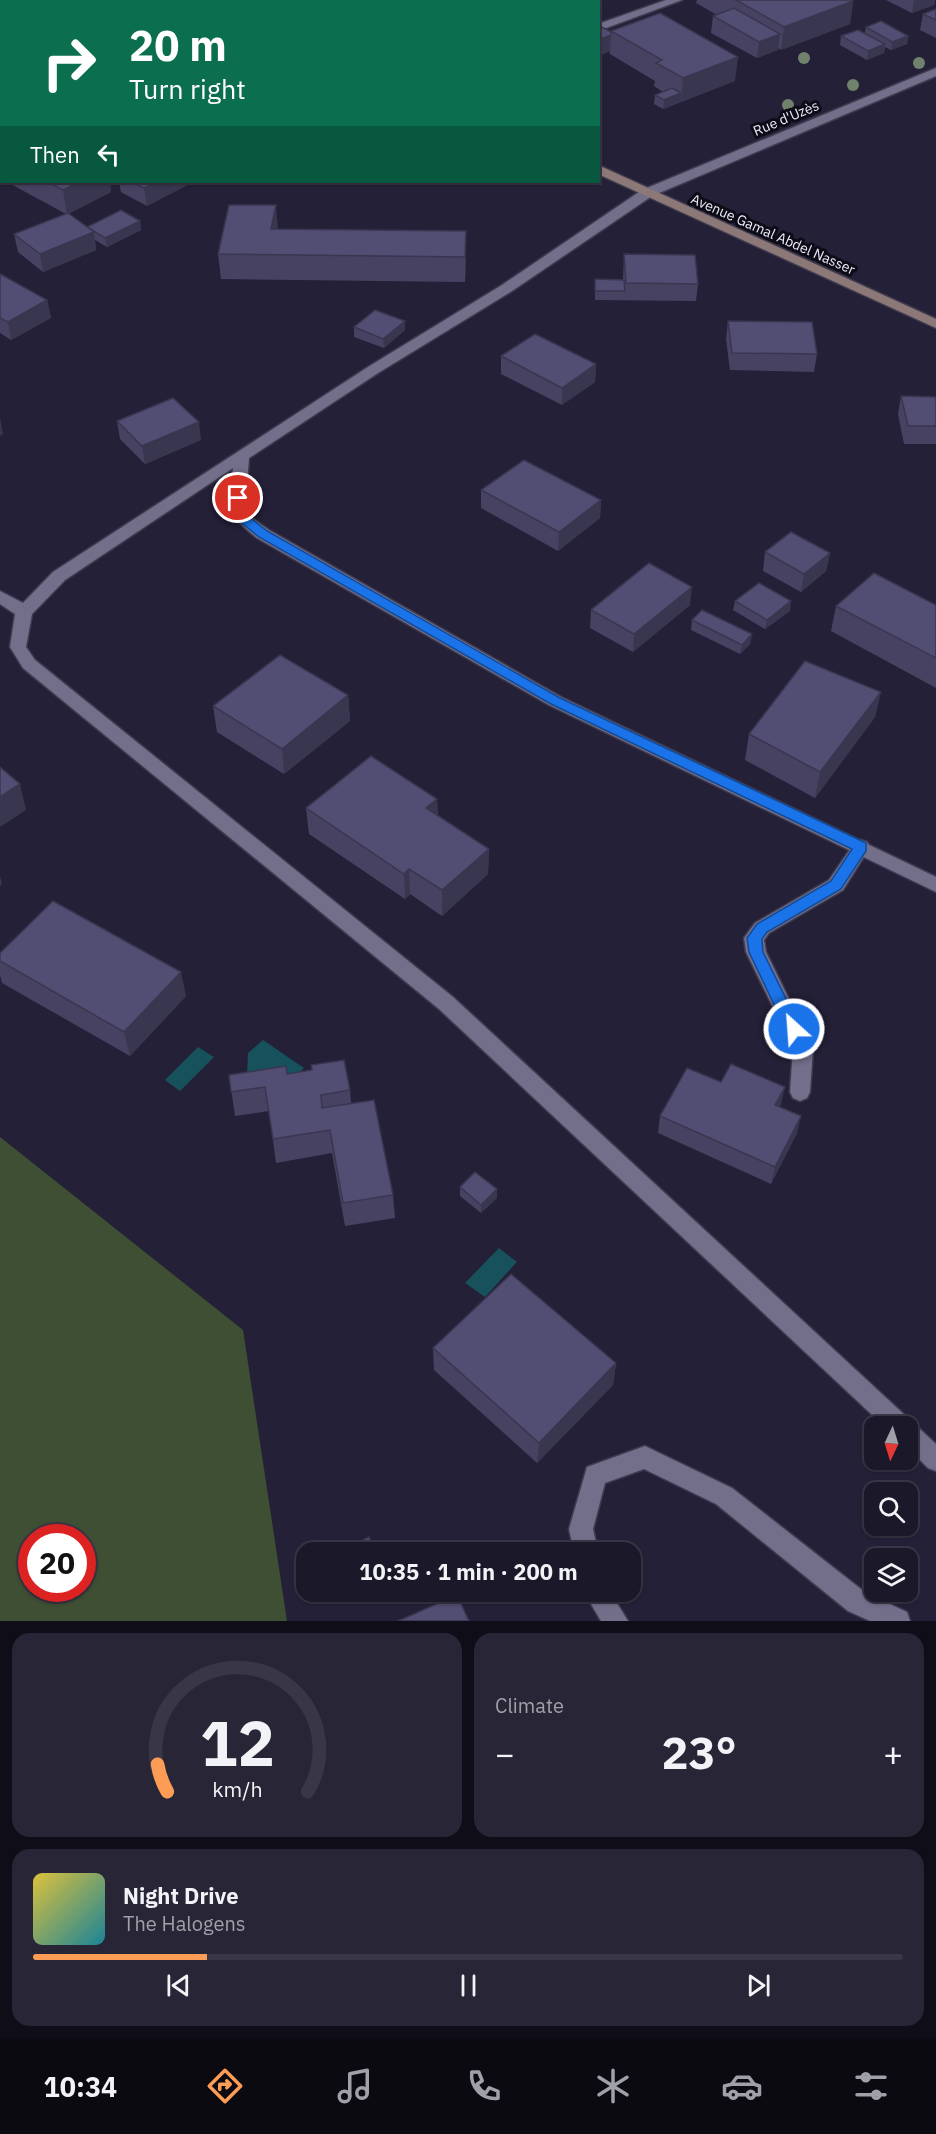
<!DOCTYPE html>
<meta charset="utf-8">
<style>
body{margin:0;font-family:"IBM Plex Sans",sans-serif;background:#282536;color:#f1f3f6;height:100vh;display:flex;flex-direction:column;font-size:22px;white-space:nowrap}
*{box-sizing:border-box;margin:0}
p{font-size:20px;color:#a0a0a8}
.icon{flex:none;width:33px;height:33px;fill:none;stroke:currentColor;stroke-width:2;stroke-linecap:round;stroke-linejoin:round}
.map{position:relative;height:1621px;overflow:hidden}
.side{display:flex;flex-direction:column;gap:12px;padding:12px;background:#0f0d17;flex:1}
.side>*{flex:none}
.guide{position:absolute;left:0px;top:0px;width:600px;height:183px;box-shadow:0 2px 4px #0004,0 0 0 2px #393747;background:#0b6e4f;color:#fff;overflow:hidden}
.needle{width:39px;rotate:184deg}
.fabs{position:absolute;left:864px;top:1416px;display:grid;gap:12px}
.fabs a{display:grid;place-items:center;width:54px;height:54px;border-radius:12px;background:#1b182a;box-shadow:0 2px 4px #0004,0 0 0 2px #393747;font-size:30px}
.speed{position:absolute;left:18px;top:1524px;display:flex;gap:12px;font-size:30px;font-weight:700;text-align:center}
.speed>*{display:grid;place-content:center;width:78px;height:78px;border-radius:50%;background:#1b182a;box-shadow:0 2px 4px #0004,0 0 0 2px #393747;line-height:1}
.speed .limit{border:9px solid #d22;background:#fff;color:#111}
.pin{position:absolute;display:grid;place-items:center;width:51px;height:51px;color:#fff;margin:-26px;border:3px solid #fff;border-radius:50%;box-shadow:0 2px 6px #0007}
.me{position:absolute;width:66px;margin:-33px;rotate:334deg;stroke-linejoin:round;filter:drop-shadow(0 0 4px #0008)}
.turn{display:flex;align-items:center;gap:21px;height:126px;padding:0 30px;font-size:27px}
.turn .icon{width:78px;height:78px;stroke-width:2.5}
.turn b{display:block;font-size:42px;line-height:51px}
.then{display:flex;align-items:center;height:57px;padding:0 30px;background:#0003;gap:12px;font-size:22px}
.big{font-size:45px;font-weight:800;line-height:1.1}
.side .tile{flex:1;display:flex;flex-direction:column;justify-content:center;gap:9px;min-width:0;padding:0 21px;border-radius:18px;background:#282536}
.side .dial{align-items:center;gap:0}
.dial svg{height:156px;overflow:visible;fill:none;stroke:#393747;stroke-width:7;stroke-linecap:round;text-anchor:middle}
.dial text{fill:#f1f3f6;stroke:none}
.song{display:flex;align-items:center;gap:18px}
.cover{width:72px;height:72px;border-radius:9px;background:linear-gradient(135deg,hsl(50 70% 55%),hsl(190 70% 35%))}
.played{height:6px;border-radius:3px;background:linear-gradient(90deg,#fd9c55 20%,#393747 20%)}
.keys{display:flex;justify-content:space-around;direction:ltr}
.heat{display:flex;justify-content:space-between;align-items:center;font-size:33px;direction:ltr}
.side .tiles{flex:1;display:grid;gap:12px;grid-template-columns:1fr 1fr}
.tile:last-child{grid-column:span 2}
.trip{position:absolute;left:296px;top:1542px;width:345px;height:60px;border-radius:18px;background:#1b182a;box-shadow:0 2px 4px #0004,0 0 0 2px #393747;font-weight:800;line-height:60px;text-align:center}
.tabs{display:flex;height:96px;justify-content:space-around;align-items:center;background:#0b0a11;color:#a0a0a8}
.tabs .icon{width:42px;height:42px}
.tabs .selected{color:#fd9c55}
.tabs b{font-size:27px;color:#f1f3f6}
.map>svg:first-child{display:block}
.green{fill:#3f4f33;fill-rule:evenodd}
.water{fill:#17515c}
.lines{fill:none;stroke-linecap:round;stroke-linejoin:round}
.lane-casing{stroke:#3f3b4f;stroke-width:3}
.street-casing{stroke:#3f3b4f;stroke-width:3}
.secondary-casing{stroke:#3f3b4f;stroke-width:3}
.lane{fill:#736f8b;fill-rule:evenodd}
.street{fill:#736f8b;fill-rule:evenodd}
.secondary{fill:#8c7877;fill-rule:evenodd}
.tree{fill:#70826b}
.wall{fill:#474262}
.shaded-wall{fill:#393650}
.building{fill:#524d72;stroke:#393650;stroke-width:1.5}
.route{fill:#1a73e8;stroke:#114b97;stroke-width:1.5}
.labels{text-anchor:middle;stroke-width:6;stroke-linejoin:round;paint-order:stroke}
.far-street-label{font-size:14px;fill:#ecebfb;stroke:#0d0c16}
</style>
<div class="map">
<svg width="936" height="1621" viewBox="0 0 936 1621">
<rect width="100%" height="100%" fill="#242038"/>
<!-- green -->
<path class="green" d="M0,1137L243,1330L287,1621H0ZM32,1538H82V1588H32Z"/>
<!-- water -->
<g class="water">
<polygon points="263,1040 304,1068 274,1097 247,1078 248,1053"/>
<polygon points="198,1047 214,1057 180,1091 165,1080"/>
<polygon points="499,1248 517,1262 485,1297 465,1283"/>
</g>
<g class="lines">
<defs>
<polygon id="lane" points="861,840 867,842 870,847 843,890 769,933 764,940 766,952 813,1048 810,1092 807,1098 800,1101 793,1098 790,1092 793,1048 746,952 744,938 755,923 829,880 855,842"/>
<g id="street">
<polygon points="16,0 30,0 15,2"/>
<polygon points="666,0 682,0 598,31 598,24"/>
<rect x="0" y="7" width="2" height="6"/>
<path d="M936,68V76L652,196L512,291L378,373L249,458L246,498L249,516L269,530L561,697L936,877V892L549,705L257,538C225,513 229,507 233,468L65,580L32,614L26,647L35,660L453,997L936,1444V1471L928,1468L908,1448V1426H884L439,1009L23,668L10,647L15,614L0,604V591L23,603L53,572L368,367L502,285L642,190Z"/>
<polygon points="645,1446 732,1488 866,1593 907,1612 910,1621 870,1621 848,1611 716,1504 644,1469 605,1483 593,1529 598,1552 574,1552 569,1529 587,1467"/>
<polygon points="584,1592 610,1592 628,1621 601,1621"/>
</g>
<g id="secondary">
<polygon points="234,0 247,0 248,2 235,2"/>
<polygon points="598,165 936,319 936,328 598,174"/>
</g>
</defs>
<!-- lane casing -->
<use href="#lane" class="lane-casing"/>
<!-- street casing -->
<use href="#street" class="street-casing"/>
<!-- secondary casing -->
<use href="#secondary" class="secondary-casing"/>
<!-- lane -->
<use href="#lane" class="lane"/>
<!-- street -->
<use href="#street" class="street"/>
<!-- secondary -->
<use href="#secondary" class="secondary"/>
</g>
<!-- trees -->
<g class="tree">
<circle cx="804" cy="58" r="6"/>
<circle cx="919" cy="63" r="6"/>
<circle cx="853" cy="85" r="6"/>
<circle cx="788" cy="105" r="6"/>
</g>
<!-- wall -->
<g class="wall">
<polygon points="697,0 852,0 853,1 850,24 781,50 778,48 778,50 757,58 711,33 713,16 717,15 696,3"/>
<polygon points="886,0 935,0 934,5 912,13"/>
<polygon points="936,9 936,38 920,30 923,14"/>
<polygon points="598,25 611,32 611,31 735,81 663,109 654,104 655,95 663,92 654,86 655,81 610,54 610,51 598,56"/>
<polygon points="866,27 908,36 907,44 891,50 885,47 884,53 867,60 840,45 841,36 865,33"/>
<polygon points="0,120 2,121 2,179 0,178"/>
<polygon points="7,182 110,182 111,192 68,214 87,228 140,221 141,230 107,247 95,240 96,250 43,272 18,252 14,234 66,214"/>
<polygon points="119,182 193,182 147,206 121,192"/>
<polygon points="278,230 466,256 465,282 221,279 218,254"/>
<polygon points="624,254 698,284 696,301 595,300 595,279 623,280"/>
<polygon points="0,274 47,300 51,318 11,340 0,333"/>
<polygon points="405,321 405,330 384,348 354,337 354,327"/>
<polygon points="728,321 817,354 814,372 730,370 726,339"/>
<polygon points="501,356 596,364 595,382 562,405 501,374"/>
<polygon points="901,396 936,397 936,444 904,444 898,414"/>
<polygon points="117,421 201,440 145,464 120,439"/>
<polygon points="481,490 601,500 600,518 558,551 481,508"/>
<polygon points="765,552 830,553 826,571 801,592 763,571"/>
<polygon points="735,601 790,611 765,629 733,610"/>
<polygon points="690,605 633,652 590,628 591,610"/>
<polygon points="936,605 936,688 831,631 836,606"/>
<polygon points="692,620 752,634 750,644 740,654 691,630"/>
<polygon points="348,695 350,721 284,774 217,732 213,706"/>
<polygon points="875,717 815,798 745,760 749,734"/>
<polygon points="437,799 438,815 489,849 488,874 442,916 410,894 405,899 309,834 306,808"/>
<polygon points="0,953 186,996 130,1056 2,983 0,975"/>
<polygon points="287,1074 350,1090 351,1103 393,1195 395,1218 345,1226 332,1153 276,1163 269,1111 235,1116 229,1075"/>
<polygon points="721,1082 781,1104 779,1107 797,1133 771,1184 658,1133 660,1116"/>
<polygon points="460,1187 497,1189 497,1198 481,1213 460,1196"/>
<polygon points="433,1348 616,1363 613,1385 537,1463 434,1370"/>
<polygon points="363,1592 391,1592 369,1604"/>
</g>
<!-- shaded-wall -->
<g class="shaded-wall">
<polygon points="914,0 935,0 934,5 912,13"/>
<polygon points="853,1 850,24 781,50 784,27"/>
<polygon points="780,34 778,50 757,58 759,42"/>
<polygon points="611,35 610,51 598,56 598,40"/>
<polygon points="908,36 907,44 891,50 892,42"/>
<polygon points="885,44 884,53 867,60 868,51"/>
<polygon points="738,57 735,81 681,102 683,78"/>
<polygon points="681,93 681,102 663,109 664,100"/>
<polygon points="79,182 110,182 111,192 67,214 63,190"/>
<polygon points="158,182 193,182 147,206 144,188"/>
<polygon points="276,205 278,230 271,229"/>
<polygon points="140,221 141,230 107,247 105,238"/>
<polygon points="466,231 466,256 465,282 465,257"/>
<polygon points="94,232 96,250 43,272 40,254"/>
<polygon points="47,300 51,318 11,340 8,322"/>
<polygon points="405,321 405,330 384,348 383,339"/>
<polygon points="596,364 595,382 562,405 562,388"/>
<polygon points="0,418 3,434 0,436"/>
<polygon points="199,422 201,440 145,464 142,446"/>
<polygon points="601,500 600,518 558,551 559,532"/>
<polygon points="830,553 826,571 801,592 804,574"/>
<polygon points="692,587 690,605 633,652 634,634"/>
<polygon points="791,601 790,611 765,629 767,620"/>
<polygon points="752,634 750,644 740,654 742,645"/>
<polygon points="881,692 875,717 815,798 820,772"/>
<polygon points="348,695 350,721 284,774 282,749"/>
<polygon points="20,784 26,810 0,827 0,797"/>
<polygon points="437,799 438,824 426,808"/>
<polygon points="489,849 488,874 442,916 442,890"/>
<polygon points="409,869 410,894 405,899 404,874"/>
<polygon points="0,876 2,884 0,886"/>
<polygon points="181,972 186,996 130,1056 124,1032"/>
<polygon points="785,1087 781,1104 772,1122 775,1105"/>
<polygon points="801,1116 797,1133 771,1184 775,1167"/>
<polygon points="497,1189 497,1198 481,1213 481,1205"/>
<polygon points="616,1363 613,1385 537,1463 539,1443"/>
<polygon points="378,1592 391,1592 369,1604 368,1597"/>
</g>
<!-- building -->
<g class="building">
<polygon points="101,0 118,0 121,2 98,2"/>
<polygon points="736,0 852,0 853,1 784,27"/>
<polygon points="734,8 780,34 759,42 713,16"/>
<polygon points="936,9 936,20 923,14"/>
<polygon points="660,13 738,57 683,78 656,63 662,60 611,31"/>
<polygon points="881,21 908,36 892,42 866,27"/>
<polygon points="598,25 611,32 611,35 598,40"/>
<polygon points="858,30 885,44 868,51 841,36"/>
<polygon points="672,88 681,93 664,100 655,95"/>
<polygon points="0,120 2,121 2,157 0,156"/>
<polygon points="48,182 79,182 63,190"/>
<polygon points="131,182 158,182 144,188"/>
<polygon points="229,205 276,205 271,229 466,231 465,257 218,254"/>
<polygon points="121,210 140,221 105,238 87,227"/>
<polygon points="68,213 94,232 40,254 14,234"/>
<polygon points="624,254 695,255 698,284 626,283"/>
<polygon points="0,274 47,300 8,322 0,318"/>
<polygon points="595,279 624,280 625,291 595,291"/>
<polygon points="375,310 405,321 383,339 354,327"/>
<polygon points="728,321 812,322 817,354 732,353"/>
<polygon points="535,334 596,364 562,388 501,356"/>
<polygon points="901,396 936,397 936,426 908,426"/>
<polygon points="173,398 199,422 142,446 117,421"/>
<polygon points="524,460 601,500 559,532 481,490"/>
<polygon points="791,532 830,553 804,574 765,552"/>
<polygon points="649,563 692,587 634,634 591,610"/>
<polygon points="874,573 936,605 936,658 836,606"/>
<polygon points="759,583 791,601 767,620 735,601"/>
<polygon points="702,610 752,634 742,645 692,620"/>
<polygon points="280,655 348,695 282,749 213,706"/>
<polygon points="805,661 881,692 820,772 749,734"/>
<polygon points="371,756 437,799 426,808 489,849 442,890 409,869 404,874 306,808"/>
<polygon points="0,767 20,784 0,797"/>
<polygon points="53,901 181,972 124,1032 0,961 0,953"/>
<polygon points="344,1060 350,1090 321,1095 322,1108 374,1100 393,1195 343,1203 330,1130 273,1139 265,1087 231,1092 229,1075 286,1066 287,1074 312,1070 311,1065"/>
<polygon points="731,1064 785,1087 775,1105 801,1116 775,1167 660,1116 687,1068 721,1082"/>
<polygon points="475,1172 497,1189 481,1205 460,1187"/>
<polygon points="511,1274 616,1363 539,1443 433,1348"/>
<polygon points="369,1537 377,1552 348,1552 346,1548"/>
<polygon points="366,1592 378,1592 368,1597"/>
<polygon points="457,1595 469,1621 398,1621"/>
</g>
<!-- route -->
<polygon class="route" points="238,494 244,498 248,516 267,531 560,698 866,843 866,851 841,889 767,932 762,939 763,952 801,1029 799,1034 788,1034 749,952 747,938 757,924 831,881 852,849 551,704 259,537 238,520 232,498"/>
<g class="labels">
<!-- far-street labels -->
<g class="far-street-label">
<text transform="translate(786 118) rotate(-23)" y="5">Rue d'Uzès</text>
<text transform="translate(773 234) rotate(24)" y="5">Avenue Gamal Abdel Nasser</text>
</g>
</g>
</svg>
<div class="fabs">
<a><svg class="needle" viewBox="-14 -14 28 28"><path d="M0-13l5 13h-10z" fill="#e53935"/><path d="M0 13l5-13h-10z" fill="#a0a0a8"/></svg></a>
<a><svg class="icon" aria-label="search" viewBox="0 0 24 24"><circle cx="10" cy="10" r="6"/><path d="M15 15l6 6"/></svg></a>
<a><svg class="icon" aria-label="layers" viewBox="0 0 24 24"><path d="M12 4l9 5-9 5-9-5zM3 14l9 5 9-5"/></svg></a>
</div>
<div class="speed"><div class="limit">20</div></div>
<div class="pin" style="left:238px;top:498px;background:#d93025"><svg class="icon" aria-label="arrive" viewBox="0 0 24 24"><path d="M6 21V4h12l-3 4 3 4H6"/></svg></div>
<svg class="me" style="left:794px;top:1029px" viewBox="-20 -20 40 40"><circle r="17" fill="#1a73e8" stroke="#fff" stroke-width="3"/><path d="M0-11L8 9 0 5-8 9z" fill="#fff"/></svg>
<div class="trip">10:35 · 1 min · 200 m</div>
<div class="guide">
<div class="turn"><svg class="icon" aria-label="right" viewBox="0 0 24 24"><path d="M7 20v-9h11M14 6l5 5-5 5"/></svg><div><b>20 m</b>Turn right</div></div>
<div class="then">Then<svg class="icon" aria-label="left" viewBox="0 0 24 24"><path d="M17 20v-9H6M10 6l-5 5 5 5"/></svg></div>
</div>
</div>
<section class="side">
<div class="tiles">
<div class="tile dial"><svg viewBox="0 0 100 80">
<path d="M14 69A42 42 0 1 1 86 69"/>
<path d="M14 69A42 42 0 0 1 9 55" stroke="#fd9c55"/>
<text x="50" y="56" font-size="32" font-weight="700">12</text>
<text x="50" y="72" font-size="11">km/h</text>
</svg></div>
<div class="tile"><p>Climate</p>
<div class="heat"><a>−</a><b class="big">23°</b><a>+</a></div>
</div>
<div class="tile">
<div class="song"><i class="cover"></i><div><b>Night Drive</b><p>The Halogens</p></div></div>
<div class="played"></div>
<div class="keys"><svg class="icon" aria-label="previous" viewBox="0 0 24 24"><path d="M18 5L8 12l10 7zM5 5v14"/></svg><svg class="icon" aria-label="pause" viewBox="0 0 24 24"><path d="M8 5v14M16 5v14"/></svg><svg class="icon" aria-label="next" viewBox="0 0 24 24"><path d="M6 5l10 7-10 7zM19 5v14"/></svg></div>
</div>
</div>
</section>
<nav class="tabs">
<b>10:34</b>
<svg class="icon selected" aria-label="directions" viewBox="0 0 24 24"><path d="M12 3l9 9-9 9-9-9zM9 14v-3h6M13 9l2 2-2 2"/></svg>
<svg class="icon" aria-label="music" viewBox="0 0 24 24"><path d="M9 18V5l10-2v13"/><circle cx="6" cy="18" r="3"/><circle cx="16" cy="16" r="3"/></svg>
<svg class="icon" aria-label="phone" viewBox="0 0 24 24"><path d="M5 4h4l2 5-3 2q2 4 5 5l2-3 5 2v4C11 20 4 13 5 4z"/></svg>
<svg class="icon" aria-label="climate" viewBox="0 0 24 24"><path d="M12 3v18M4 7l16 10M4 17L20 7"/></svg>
<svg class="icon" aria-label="car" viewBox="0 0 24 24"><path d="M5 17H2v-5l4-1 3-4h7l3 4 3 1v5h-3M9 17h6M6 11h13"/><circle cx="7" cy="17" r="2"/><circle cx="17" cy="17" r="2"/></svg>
<svg class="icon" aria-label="filters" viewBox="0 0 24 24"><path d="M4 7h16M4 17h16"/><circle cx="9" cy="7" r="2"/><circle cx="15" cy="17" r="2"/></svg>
</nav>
